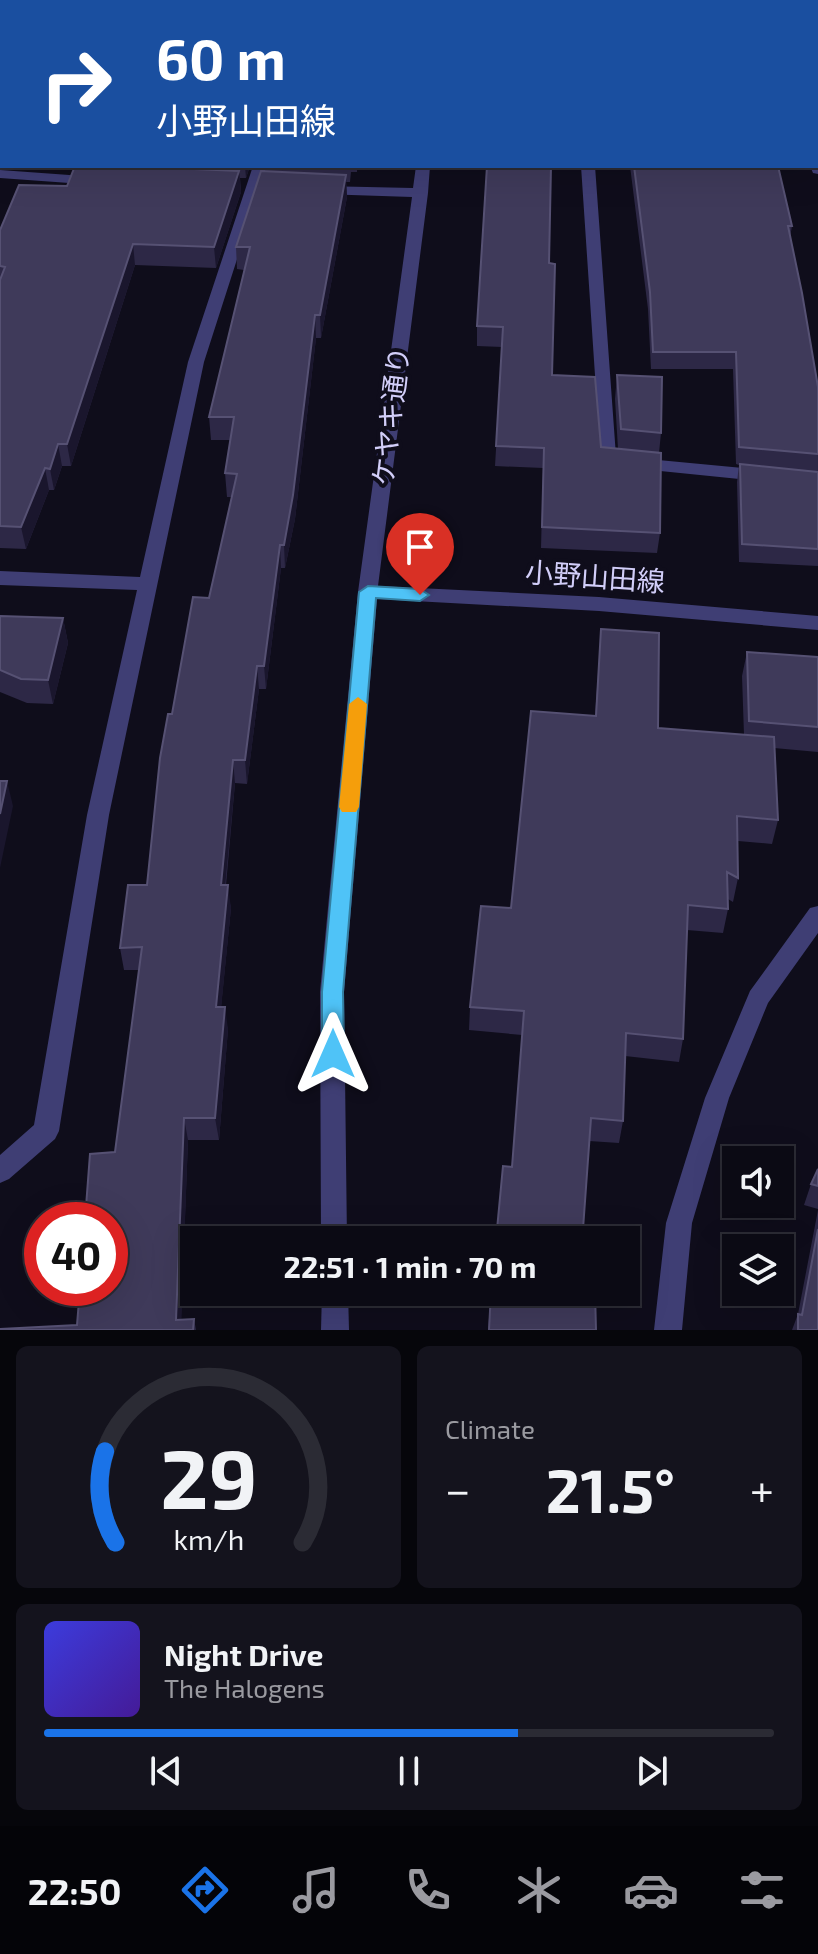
<!DOCTYPE html>
<meta charset="utf-8">
<style>
body{margin:0;font-family:"Exo 2","Noto Sans JP",sans-serif;background:#14131d;color:#f1f3f6;height:100vh;display:flex;flex-direction:column;font-size:30px;white-space:nowrap}
*{box-sizing:border-box;margin:0}
p{font-size:26px;color:#9a9aa0}
.icon{flex:none;width:44px;height:44px;fill:none;stroke:currentColor;stroke-width:2;stroke-linecap:round;stroke-linejoin:round}
.map{position:relative;height:1330px;overflow:hidden}
.side{display:flex;flex-direction:column;gap:16px;padding:16px;background:#06060b;flex:1}
.side>*{flex:none}
.guide{position:absolute;left:0px;top:0px;width:818px;height:168px;box-shadow:0 8px 32px #0002,0 0 0 2px #2b2b34;background:#1a4fa0;color:#fff;overflow:hidden}
.tools{position:absolute;left:722px;top:1146px;display:grid;gap:16px}
.tools a{display:grid;place-items:center;width:72px;height:72px;border-radius:0px;background:#0b0a14;box-shadow:0 8px 32px #0002,0 0 0 2px #2b2b34;font-size:40px}
.speed{position:absolute;left:24px;top:1202px;display:flex;gap:16px;font-size:40px;font-weight:700;text-align:center}
.speed>*{display:grid;place-content:center;width:104px;height:104px;border-radius:50%;background:#0b0a14;box-shadow:0 8px 32px #0002,0 0 0 2px #2b2b34;line-height:1}
.speed .limit{border:12px solid #d22;background:#fff;color:#111}
.pin{position:absolute;display:grid;place-items:center;width:68px;height:68px;color:#fff;margin:-82px -34px;border-radius:50% 50% 50% 0;rotate:-45deg;box-shadow:0 0 8px #0007}
.pin .icon{rotate:45deg}
.me{position:absolute;width:88px;margin:-44px;rotate:0deg;stroke-linejoin:round;filter:drop-shadow(0 0 6px #0008)}
.turn{display:flex;align-items:center;gap:28px;height:168px;padding:0 24px;font-size:36px}
.turn .icon{width:104px;height:104px;stroke-width:2.5}
.turn b{display:block;font-size:56px;line-height:68px}
.big{font-size:60px;font-weight:700;line-height:1.1}
.side .card{flex:1;display:flex;flex-direction:column;justify-content:center;gap:12px;min-width:0;padding:0 28px;border-radius:12px;background:#14131d}
.side .dial{align-items:center;gap:0}
.dial svg{height:208px;overflow:visible;fill:none;stroke:#2b2b34;stroke-width:7;stroke-linecap:round;text-anchor:middle}
.dial text{fill:#f1f3f6;stroke:none}
.song{display:flex;align-items:center;gap:24px}
.cover{width:96px;height:96px;border-radius:12px;background:linear-gradient(135deg,hsl(240 70% 55%),hsl(260 70% 35%))}
.played{height:8px;border-radius:4px;background:linear-gradient(90deg,#1a73e8 65%,#2b2b34 65%)}
.keys{display:flex;justify-content:space-around;direction:ltr}
.heat{display:flex;justify-content:space-between;align-items:center;font-size:44px;direction:ltr}
.side .tiles{flex:1;display:grid;gap:16px;grid-template-columns:1fr 1fr}
.card:last-child{grid-column:span 2}
.trip{position:absolute;left:180px;top:1226px;width:460px;height:80px;border-radius:0px;background:#0b0a14;box-shadow:0 8px 32px #0002,0 0 0 2px #2b2b34;font-weight:700;line-height:80px;text-align:center}
.dock{display:flex;height:128px;justify-content:space-around;align-items:center;background:#040408;color:#9a9aa0}
.dock .icon{width:56px;height:56px}
.dock .on{color:#1a73e8}
.dock b{font-size:36px;color:#f1f3f6}
.map>svg:first-child{display:block}
.lines{fill:none;stroke-linecap:round;stroke-linejoin:round}
.minor{fill:#3f3e74;fill-rule:evenodd}
.wall{fill:#2d2846}
.shaded-wall{fill:#1a162d}
.building{fill:#3f3a5a;stroke:#565173;stroke-width:2}
.route{fill:#4fc3f7;stroke:#337fa1;stroke-width:2}
.slow{fill:#f59e0b}
.labels{text-anchor:middle;stroke-width:8;stroke-linejoin:round;paint-order:stroke}
.street-label{font-size:28px;fill:#d2cef9;stroke:#0f0d1b}
</style>
<div class="map">
<svg width="818" height="1330" viewBox="0 0 818 1330">
<rect width="100%" height="100%" fill="#0f0d1b"/>
<g class="lines">
<!-- minor -->
<g class="minor">
<rect x="80" y="0" width="12" height="2"/>
<rect x="417" y="0" width="12" height="2"/>
<rect x="560" y="0" width="12" height="2"/>
<polygon points="757,0 769,0 770,2 758,2"/>
<polygon points="816,157 818,157 818,174 813,173 810,166 816,166"/>
<polygon points="253,166 267,166 204,362 109,815 59,1131 55,1139 9,1179 0,1183 0,1155 34,1125 87,815 137,590 0,585 0,571 140,577 188,362"/>
<polygon points="416,166 430,166 428,193 378,586 599,597 818,616 818,630 599,611 377,599 344,992 347,1240 321,1240 320,992 358,592 412,197 321,194 314,190 321,186 413,188"/>
<polygon points="581,166 595,166 616,456 818,475 818,487 601,465"/>
<polygon points="0,170 97,177 104,181 97,185 0,178"/>
<polygon points="818,906 818,933 768,1003 729,1098 692,1223 682,1330 654,1330 666,1223 705,1098 750,991 810,908"/>
<polygon points="322,1292 348,1292 349,1330 321,1330"/>
</g>
</g>
<!-- wall -->
<g class="wall">
<polygon points="0,0 23,0 23,2 2,2 2,104 0,104"/>
<polygon points="75,166 250,166 246,178 240,178 241,192 216,268 135,265 71,466 62,466 54,490 49,490 26,549 0,548 0,230 67,186"/>
<polygon points="265,166 357,166 357,172 351,172 350,182 346,182 347,197 321,338 316,338 295,519 285,568 281,568 266,689 259,689 247,784 235,783 226,885 231,908 221,1007 228,1029 219,1140 188,1140 181,1320 194,1319 196,1330 0,1330 77,1325 115,1152 139,970 124,970 120,948 147,885 172,714 209,598 232,497 227,497 225,473 230,440 211,440 209,417 244,270 237,269 236,247 266,171"/>
<polygon points="630,166 778,166 792,226 790,237 818,387 818,566 739,562 737,482 739,465 736,464 733,369 651,369 648,309"/>
<polygon points="549,263 552,375 601,447 618,449 615,399 617,375 661,433 659,453 660,533 657,553 541,548 543,468 495,466 502,347 477,346 477,326"/>
<polygon points="0,616 63,618 68,643 53,704 27,703 0,692"/>
<polygon points="601,629 658,728 744,735 742,676 747,652 818,657 818,752 774,748 778,820 772,844 738,841 738,878 733,902 728,899 728,909 723,933 687,930 683,1039 679,1062 625,1056 623,1121 619,1143 589,1141 496,1240 512,1167 522,1035 469,1030 470,1007 511,908 595,716"/>
<polygon points="818,1169 818,1209 804,1205 811,1184"/>
<polygon points="818,1210 818,1330 792,1330 798,1314"/>
<polygon points="491,1292 599,1292 595,1309 596,1330 488,1330"/>
</g>
<!-- shaded-wall -->
<g class="shaded-wall">
<polygon points="245,166 250,166 246,178"/>
<polygon points="239,171 241,192 216,268 214,247"/>
<polygon points="346,175 347,197 321,338 320,315"/>
<polygon points="133,244 135,265 71,466 67,444"/>
<polygon points="315,315 316,338 295,519 285,568 284,545"/>
<polygon points="58,444 62,466 54,490 50,469"/>
<polygon points="45,468 49,490 26,549 21,527"/>
<polygon points="280,545 281,568 266,689 264,666"/>
<polygon points="63,618 68,643 53,704 48,680"/>
<polygon points="257,666 259,689 247,784 245,760"/>
<polygon points="233,760 235,783 223,908 221,885"/>
<polygon points="7,781 13,806 0,868 0,814"/>
<polygon points="228,885 231,908 219,1029 216,1007"/>
<polygon points="225,1007 228,1029 219,1140 215,1118"/>
<polygon points="184,1118 188,1140 181,1330 176,1320"/>
</g>
<!-- building -->
<g class="building">
<polygon points="0,0 20,0 20,2 2,2 2,92 0,92"/>
<rect x="121" y="0" width="243" height="2"/>
<polygon points="484,0 554,0 554,2 485,2"/>
<polygon points="612,0 741,0 742,2 612,2"/>
<polygon points="75,166 126,166 239,171 214,247 133,244 67,444 58,444 50,469 45,468 21,527 0,526 0,280 5,267 0,266 0,230 19,185 67,186"/>
<polygon points="289,166 350,166 349,169"/>
<polygon points="487,166 551,166 549,263 555,264 552,375 595,377 601,447 661,453 660,533 542,527 544,448 496,446 503,327 477,326"/>
<polygon points="634,166 778,166 792,226 788,226 802,293 818,387 818,454 739,447 736,352 653,352 650,292"/>
<polygon points="261,171 346,175 320,315 315,315 293,495 284,545 280,545 264,666 257,666 245,760 233,760 221,885 228,885 216,1007 225,1007 215,1118 184,1118 176,1320 194,1319 193,1330 0,1330 0,1329 77,1325 80,1288 110,1288 110,1220 85,1220 90,1154 115,1152 142,947 120,948 128,885 147,885 160,758 168,714 172,714 193,597 209,598 237,474 225,473 234,417 209,417 250,247 236,247"/>
<polygon points="617,375 662,377 661,433 621,429"/>
<polygon points="740,464 818,472 818,549 742,544"/>
<polygon points="0,616 63,618 48,680 21,679 0,670"/>
<polygon points="601,629 659,633 658,728 774,737 778,820 737,816 738,878 727,872 728,909 688,905 683,1039 626,1033 623,1121 591,1118 583,1229 602,1231 602,1240 496,1240 503,1166 512,1167 524,1011 470,1007 481,906 511,908 531,711 596,716"/>
<polygon points="747,652 818,657 818,727 749,721"/>
<polygon points="0,781 7,781 0,814"/>
<polygon points="818,1169 818,1186 811,1184"/>
<polygon points="818,1229 818,1330 798,1330 798,1314 802,1315"/>
<polygon points="491,1292 595,1292 596,1330 489,1330"/>
</g>
<!-- route -->
<polygon class="route" points="368,586 420,589 429,595 420,601 376,598 343,992 344,1054 341,1060 333,1063 325,1060 322,1054 322,992 359,592"/>
<!-- slow -->
<polygon class="slow" points="358,697 367,704 359,807 356,812 342,812 339,807 349,704"/>
<g class="labels">
<!-- street labels -->
<g class="street-label">
<text transform="translate(391 416) rotate(-83)" y="10">ケヤキ通り</text>
<text transform="translate(595 577) rotate(4)" y="10">小野山田線</text>
</g>
</g>
</svg>
<div class="tools">
<a><svg class="icon" aria-label="sound" viewBox="0 0 24 24"><path d="M4 9h4l5-4v14l-5-4H4zM17 9q2 3 0 6"/></svg></a>
<a><svg class="icon" aria-label="layers" viewBox="0 0 24 24"><path d="M12 4l9 5-9 5-9-5zM3 14l9 5 9-5"/></svg></a>
</div>
<div class="speed"><div class="limit">40</div></div>
<div class="pin" style="left:420px;top:595px;background:#d93025"><svg class="icon" aria-label="arrive" viewBox="0 0 24 24"><path d="M6 21V4h12l-3 4 3 4H6"/></svg></div>
<svg class="me" style="left:333px;top:1054px" viewBox="-20 -20 40 40"><path d="M0-17L14 15 0 8-14 15z" fill="#4fc3f7" stroke="#fff" stroke-width="4"/></svg>
<div class="trip">22:51 · 1 min · 70 m</div>
<div class="guide">
<div class="turn"><svg class="icon" aria-label="right" viewBox="0 0 24 24"><path d="M7 20v-9h11M14 6l5 5-5 5"/></svg><div><b>60 m</b>小野山田線</div></div>
</div>
</div>
<section class="side">
<div class="tiles">
<div class="card dial"><svg viewBox="0 0 100 80">
<path d="M14 69A42 42 0 1 1 86 69"/>
<path d="M14 69A42 42 0 0 1 10 34" stroke="#1a73e8"/>
<text x="50" y="56" font-size="32" font-weight="700">29</text>
<text x="50" y="72" font-size="11">km/h</text>
</svg></div>
<div class="card"><p>Climate</p>
<div class="heat"><a>−</a><b class="big">21.5°</b><a>+</a></div>
</div>
<div class="card">
<div class="song"><i class="cover"></i><div><b>Night Drive</b><p>The Halogens</p></div></div>
<div class="played"></div>
<div class="keys"><svg class="icon" aria-label="previous" viewBox="0 0 24 24"><path d="M18 5L8 12l10 7zM5 5v14"/></svg><svg class="icon" aria-label="pause" viewBox="0 0 24 24"><path d="M8 5v14M16 5v14"/></svg><svg class="icon" aria-label="next" viewBox="0 0 24 24"><path d="M6 5l10 7-10 7zM19 5v14"/></svg></div>
</div>
</div>
</section>
<nav class="dock">
<b>22:50</b>
<svg class="icon on" aria-label="directions" viewBox="0 0 24 24"><path d="M12 3l9 9-9 9-9-9zM9 14v-3h6M13 9l2 2-2 2"/></svg>
<svg class="icon" aria-label="music" viewBox="0 0 24 24"><path d="M9 18V5l10-2v13"/><circle cx="6" cy="18" r="3"/><circle cx="16" cy="16" r="3"/></svg>
<svg class="icon" aria-label="phone" viewBox="0 0 24 24"><path d="M5 4h4l2 5-3 2q2 4 5 5l2-3 5 2v4C11 20 4 13 5 4z"/></svg>
<svg class="icon" aria-label="climate" viewBox="0 0 24 24"><path d="M12 3v18M4 7l16 10M4 17L20 7"/></svg>
<svg class="icon" aria-label="car" viewBox="0 0 24 24"><path d="M5 17H2v-5l4-1 3-4h7l3 4 3 1v5h-3M9 17h6M6 11h13"/><circle cx="7" cy="17" r="2"/><circle cx="17" cy="17" r="2"/></svg>
<svg class="icon" aria-label="filters" viewBox="0 0 24 24"><path d="M4 7h16M4 17h16"/><circle cx="9" cy="7" r="2"/><circle cx="15" cy="17" r="2"/></svg>
</nav>
